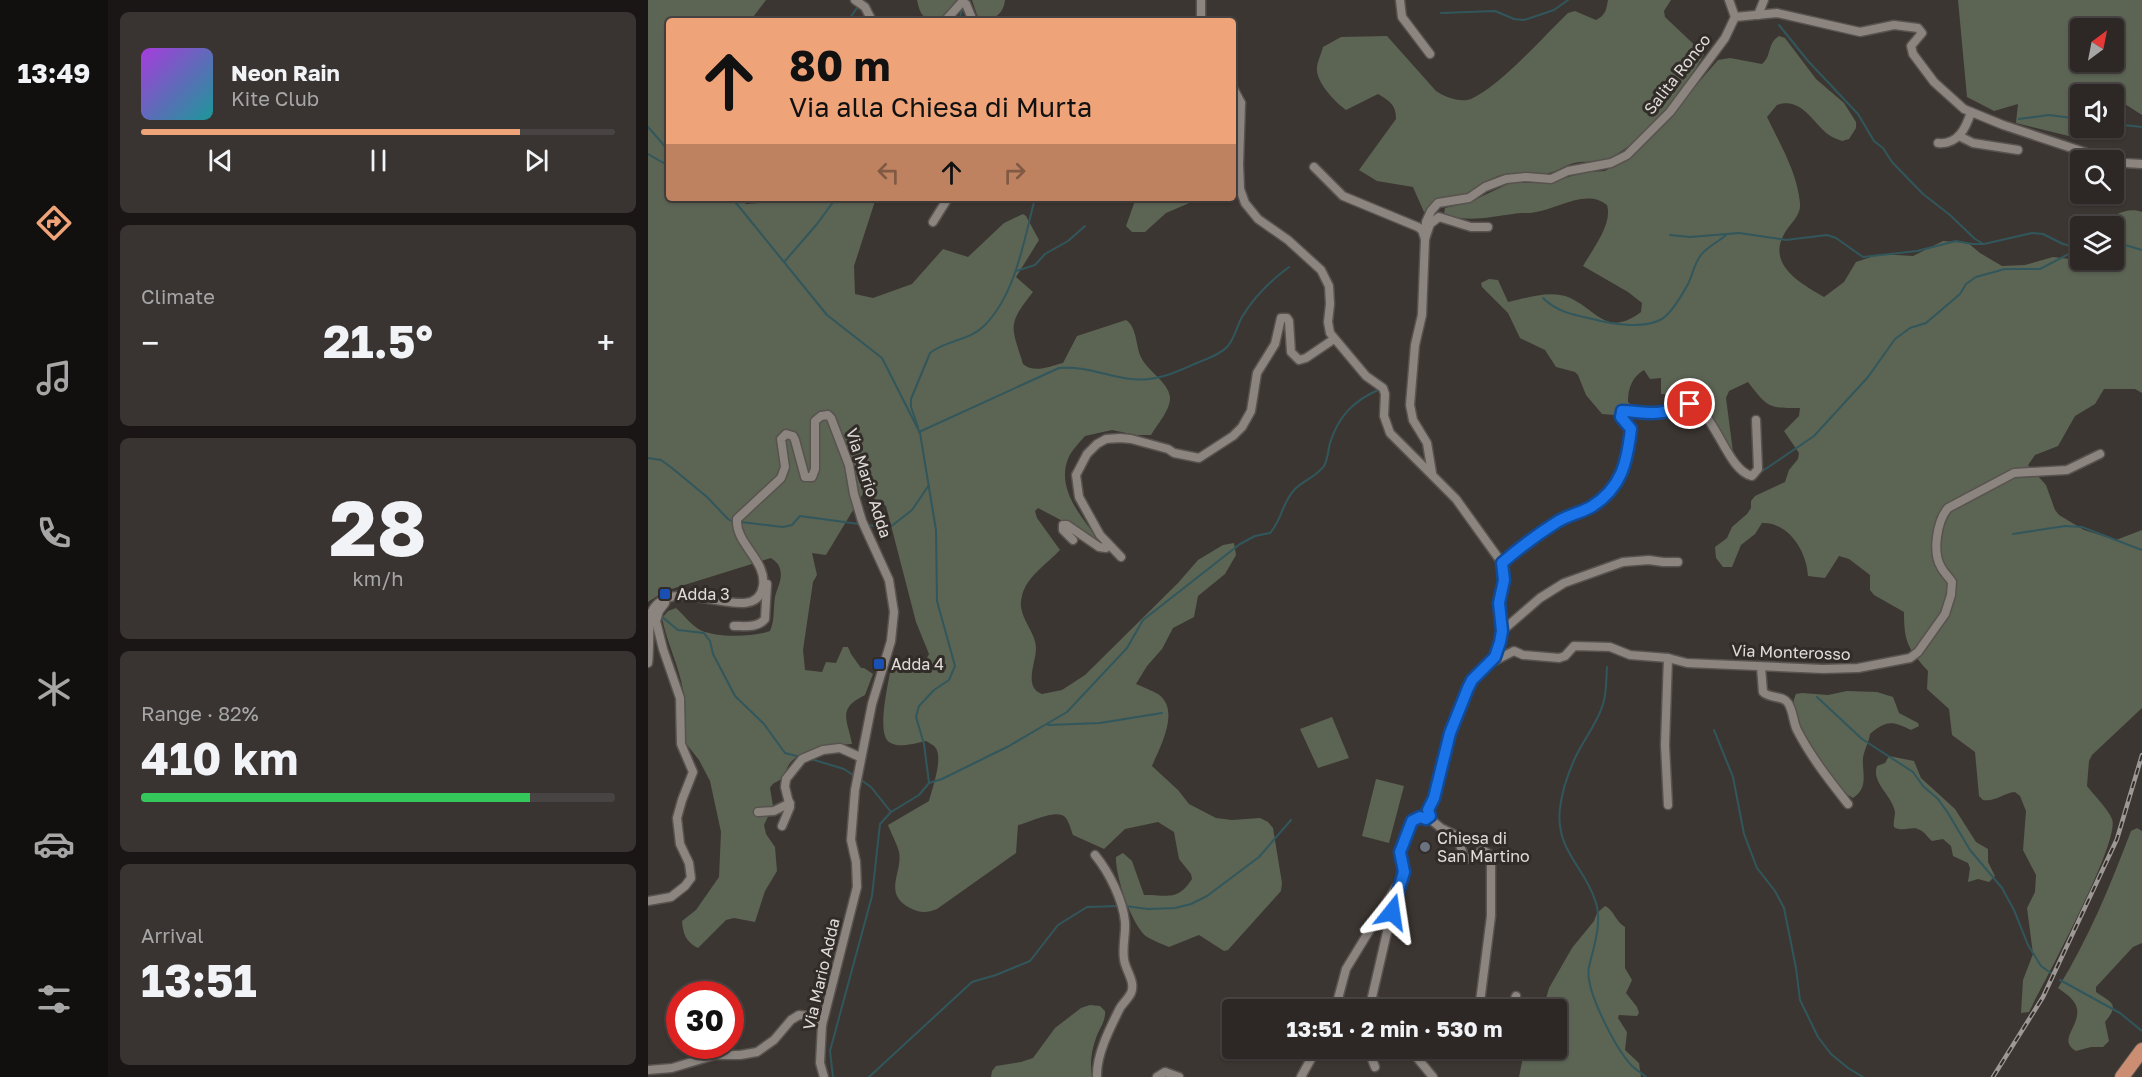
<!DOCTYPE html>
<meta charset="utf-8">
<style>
body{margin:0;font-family:"Golos Text",sans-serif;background:#393432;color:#f1f3f6;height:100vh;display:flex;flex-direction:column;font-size:22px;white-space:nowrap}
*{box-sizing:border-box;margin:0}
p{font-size:20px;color:#a7a6a7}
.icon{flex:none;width:33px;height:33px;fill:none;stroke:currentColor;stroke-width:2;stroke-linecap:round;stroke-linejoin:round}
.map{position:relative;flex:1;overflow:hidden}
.side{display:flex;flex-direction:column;gap:12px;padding:12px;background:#191615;width:540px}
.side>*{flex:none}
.guide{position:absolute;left:18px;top:18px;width:570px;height:183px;border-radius:6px;box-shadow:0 2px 4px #0004,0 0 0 2px #484443;background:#efa378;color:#111;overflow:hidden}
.needle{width:39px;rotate:32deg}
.fabs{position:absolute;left:1422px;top:18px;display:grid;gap:12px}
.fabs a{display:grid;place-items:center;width:54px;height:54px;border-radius:6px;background:#2d2826;box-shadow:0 2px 4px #0004,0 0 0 2px #484443;font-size:30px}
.speed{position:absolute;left:18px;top:981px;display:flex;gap:12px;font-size:30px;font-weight:700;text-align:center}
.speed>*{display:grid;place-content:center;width:78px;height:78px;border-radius:50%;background:#2d2826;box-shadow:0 2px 4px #0004,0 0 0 2px #484443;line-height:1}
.speed .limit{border:9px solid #d22;background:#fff;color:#111}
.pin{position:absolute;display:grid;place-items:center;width:51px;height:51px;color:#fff;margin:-26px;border:3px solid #fff;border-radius:50%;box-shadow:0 2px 6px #0007}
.me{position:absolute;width:66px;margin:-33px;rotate:15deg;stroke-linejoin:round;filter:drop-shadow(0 0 4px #0008)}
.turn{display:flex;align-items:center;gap:21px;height:126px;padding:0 24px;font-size:27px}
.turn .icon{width:78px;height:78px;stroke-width:2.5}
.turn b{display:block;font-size:42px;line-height:51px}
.lanes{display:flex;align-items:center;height:57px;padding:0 24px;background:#0003;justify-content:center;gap:30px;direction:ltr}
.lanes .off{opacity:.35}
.big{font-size:45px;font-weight:700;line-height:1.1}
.side .card{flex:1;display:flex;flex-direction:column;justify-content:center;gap:9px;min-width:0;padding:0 21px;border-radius:9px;background:#393432}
.side .dial{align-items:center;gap:0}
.dial b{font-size:78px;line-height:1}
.song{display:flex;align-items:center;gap:18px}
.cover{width:72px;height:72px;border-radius:9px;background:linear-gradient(135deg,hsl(280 70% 55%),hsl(180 70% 35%))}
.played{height:6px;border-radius:3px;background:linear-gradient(90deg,#efa378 80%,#484443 80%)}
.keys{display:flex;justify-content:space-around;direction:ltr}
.heat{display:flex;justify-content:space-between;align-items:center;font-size:33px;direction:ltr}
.charge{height:9px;border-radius:4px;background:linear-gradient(90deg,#34c759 82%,#484443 0)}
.trip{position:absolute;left:574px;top:999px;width:345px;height:60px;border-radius:6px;background:#2d2826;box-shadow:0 2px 4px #0004,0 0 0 2px #484443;font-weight:700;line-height:60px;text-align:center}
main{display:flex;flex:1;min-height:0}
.menu{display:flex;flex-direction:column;width:108px;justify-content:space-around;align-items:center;background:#12100f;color:#a7a6a7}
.menu .icon{width:42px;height:42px}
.menu .current{color:#efa378}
.menu b{font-size:27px;color:#f1f3f6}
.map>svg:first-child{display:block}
.green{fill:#5c6454;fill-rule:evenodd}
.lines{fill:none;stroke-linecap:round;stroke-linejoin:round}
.stream{stroke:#31575c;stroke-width:2}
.street-casing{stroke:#58534f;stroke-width:11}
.primary-casing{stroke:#58534f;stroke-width:16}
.street{stroke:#8b847f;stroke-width:8}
.primary{stroke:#cb8e73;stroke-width:14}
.rail-casing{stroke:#9d9895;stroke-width:4.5}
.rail{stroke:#322c28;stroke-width:2;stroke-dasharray:7;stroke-linecap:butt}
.route-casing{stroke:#114b97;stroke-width:15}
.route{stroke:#1a73e8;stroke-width:10}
.transit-dot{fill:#1a4fb4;stroke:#322c28;stroke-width:2}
.worship-dot{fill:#6b7280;stroke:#322c28;stroke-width:2}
.labels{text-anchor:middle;stroke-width:6;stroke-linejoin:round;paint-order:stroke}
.street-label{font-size:16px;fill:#e0dcd9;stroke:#322c28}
.poi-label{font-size:16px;fill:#e0dcd9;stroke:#322c28;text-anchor:start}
</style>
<main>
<nav class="menu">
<b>13:49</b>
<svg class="icon current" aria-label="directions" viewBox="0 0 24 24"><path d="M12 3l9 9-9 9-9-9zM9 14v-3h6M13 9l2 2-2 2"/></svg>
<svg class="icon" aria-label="music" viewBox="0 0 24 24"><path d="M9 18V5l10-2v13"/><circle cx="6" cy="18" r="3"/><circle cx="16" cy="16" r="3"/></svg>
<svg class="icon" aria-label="phone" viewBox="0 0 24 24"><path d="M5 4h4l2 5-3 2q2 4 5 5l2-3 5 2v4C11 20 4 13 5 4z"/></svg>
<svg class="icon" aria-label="climate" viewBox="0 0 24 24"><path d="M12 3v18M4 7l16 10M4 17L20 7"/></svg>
<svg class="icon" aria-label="car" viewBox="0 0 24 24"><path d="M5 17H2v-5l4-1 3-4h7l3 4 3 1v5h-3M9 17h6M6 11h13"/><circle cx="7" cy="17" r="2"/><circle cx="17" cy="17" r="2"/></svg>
<svg class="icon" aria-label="filters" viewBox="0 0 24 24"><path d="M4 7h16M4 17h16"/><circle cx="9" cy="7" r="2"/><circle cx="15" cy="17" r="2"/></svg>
</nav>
<section class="side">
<div class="card">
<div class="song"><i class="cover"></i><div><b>Neon Rain</b><p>Kite Club</p></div></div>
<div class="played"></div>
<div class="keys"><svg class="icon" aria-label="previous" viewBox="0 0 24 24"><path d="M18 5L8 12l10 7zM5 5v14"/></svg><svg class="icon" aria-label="pause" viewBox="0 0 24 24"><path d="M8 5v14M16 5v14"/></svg><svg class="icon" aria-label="next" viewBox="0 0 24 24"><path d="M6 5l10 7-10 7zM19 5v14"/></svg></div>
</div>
<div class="card"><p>Climate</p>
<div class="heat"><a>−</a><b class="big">21.5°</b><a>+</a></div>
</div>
<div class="card dial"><b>28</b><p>km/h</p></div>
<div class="card"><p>Range · 82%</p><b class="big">410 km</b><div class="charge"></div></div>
<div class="card"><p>Arrival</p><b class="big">13:51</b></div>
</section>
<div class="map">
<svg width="1494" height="1077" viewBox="0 0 1494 1077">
<rect width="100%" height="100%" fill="#3c3632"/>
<!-- green -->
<g class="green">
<path d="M0,0H118L102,21H21V198H93L98,204L123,202L129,198H228L206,266L207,294L225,298L264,284L295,249L320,257L356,223L375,214L378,216L391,240L368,277L385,292C359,325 363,325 375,364C386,374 402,366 415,363L429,336L478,320C490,328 487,347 494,359C501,372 520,382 522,397C523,409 509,425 503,435H488L464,430L437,436C431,443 423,451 420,459C408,489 434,518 451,540L445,542L424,526L390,508L387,511L389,518L412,550C399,564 378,577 374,596C368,616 388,631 388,648C388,663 375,687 394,694L414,690L437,675L530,583L550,560L575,545L586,543L588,555L577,574L550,596L546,617L525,628L514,649L499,666L488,684C495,687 503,690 510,694C533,710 512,747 504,766L530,790L541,804L568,818L584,820L612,818L620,822L625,828L634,883L633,891L580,950L576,951L551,935L521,947C514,944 506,941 499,937C484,926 467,876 468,857L475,853L484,861L496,895C520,895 530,901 544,879L543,874L531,859L526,832L510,822L477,829L456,849L425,835C423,830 421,821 417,817C409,808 380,823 370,825L368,853L289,909C279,913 272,913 262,908C234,893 255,873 251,852C250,846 243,833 240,825L281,801C284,789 296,757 287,747C284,744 281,743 278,741C267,743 251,749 241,742C228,733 241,681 243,667L279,658L281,654L268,622L238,506L216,492L178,555L164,553L169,575L165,582L155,650L157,670L174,672L178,662L188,663L195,647H200L203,654L213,668H216L225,674L217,695C189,709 199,718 204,744C184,745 157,746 142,763C138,768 137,776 133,779C128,783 125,782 122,788L125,806L116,825L118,834L127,847L129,871L117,891L107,922L86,918L78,920L50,948C38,942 35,934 34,921L48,910L71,877L73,832L62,781L51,760L36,741C37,724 39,707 35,690C31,666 19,643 14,618L20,611L28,608C35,614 43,625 52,630C69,638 105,637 122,631C127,620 125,609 127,597C129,588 135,579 132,569C131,564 127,561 123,558L17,591L0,602Z"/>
<path d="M269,0H309L292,21C277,21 272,16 269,0Z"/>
<path d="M324,0H357C356,12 348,19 336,21L329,15Z"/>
<path d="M960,0H1023L1016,11L1017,17L1056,54C1038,89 998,140 962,158C950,164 937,160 926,163C917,165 910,171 901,173C884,176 867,170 850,176C839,180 829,189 819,194C806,201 790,206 776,212L765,187L729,181L711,170L748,119C748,105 742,101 730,94L698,110C688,103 670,84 669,71C668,64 673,55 675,47L693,37L739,36L788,91C797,97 812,103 823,99C852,86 895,37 920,13L927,11L948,20C958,15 958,10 960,0Z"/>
<path d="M1310,0H1494V115L1466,97V94L1455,91L1453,94H1432V128H1435L1429,138L1368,123L1370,104L1346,111L1319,97ZM1432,28H1466V62H1432Z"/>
<path d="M1131,36L1137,38L1168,79L1196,103L1208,122V128L1201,139L1194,141C1190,139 1185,138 1181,135C1166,125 1154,96 1129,105L1119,117C1132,144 1149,172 1152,203C1153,214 1146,220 1140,228C1115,262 1150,282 1176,297L1196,282L1208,262L1232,254L1265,256L1295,241L1320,243L1332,253L1354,266L1377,265L1405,257L1439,261L1441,260H1466V226H1458C1463,214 1481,207 1494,212V393L1487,389H1456L1447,404L1427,416L1410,446L1387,455L1380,465L1398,485L1407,510L1411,515L1436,530L1468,540L1494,530V708L1444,755L1441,761L1439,786C1445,794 1460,809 1464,819C1473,841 1395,984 1381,1012L1373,1013L1375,980L1385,954L1379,908L1387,892L1388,875L1375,850L1378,811L1372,796L1367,792C1355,793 1348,802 1335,800L1331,796L1327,752L1304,735L1301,709L1279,689L1280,671C1260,648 1256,643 1256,612L1226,595L1222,590V575L1201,559L1191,556L1177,578L1160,576C1159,552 1141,522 1114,523L1107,534L1093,545L1084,567H1075L1068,558L1067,547L1079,538L1084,527L1099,514L1103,508V501L1107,496L1137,482L1141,470L1150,459L1151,453L1136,431L1151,416L1152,408C1120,408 1120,408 1100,382L1081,391L1078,398L1085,452C1074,432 1062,409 1041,398C1033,395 1021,395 1013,394V378L1002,379L996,370C984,377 980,388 980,402L988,409L971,410L967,415L954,414L938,395L930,375L927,372L908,367L897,350L872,338L860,313L834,287L833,283L841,279L850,280L860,302C878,298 902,290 920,297C950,310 958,338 993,312L994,303L980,292L935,266C944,250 965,224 959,205C939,188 909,209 888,212C881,214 872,212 865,214C840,217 821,223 796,214L797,208L822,202L862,183H899L938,172L957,171L975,161L1004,136L1070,60L1082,58L1114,64C1124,56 1119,43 1131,36Z"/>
<polygon points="488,198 553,198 518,213 497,232 484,232 478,226"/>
<path d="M1199,691L1229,692L1245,697L1251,713L1270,723L1271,726L1263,730C1244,721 1239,720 1222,734C1221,742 1216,750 1215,758C1214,773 1221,788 1205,798L1198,794C1181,773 1134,723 1148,694L1154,693L1180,695Z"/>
<polygon points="684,717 701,758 670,768 652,729"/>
<path d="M1241,756L1266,761L1273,778L1307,809L1328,842L1340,849V862L1347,876L1341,882L1330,879L1320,882L1322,868L1320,863L1305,856L1303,846L1295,839L1284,841C1280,838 1277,832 1272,830C1263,825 1255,833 1246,827C1245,822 1247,817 1247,812C1244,795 1223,783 1229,766L1237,763Z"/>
<polygon points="728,779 756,786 741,843 714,836"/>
<path d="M1489,828L1494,831V943L1485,947L1448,987V992C1464,1003 1472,1004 1457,1022L1461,1041L1455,1047H1443L1428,1051C1409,1040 1432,1027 1429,1009C1428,1000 1417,993 1410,988C1441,938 1462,886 1483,831Z"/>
<path d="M957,906C966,910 967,921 977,927V968L984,980L978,993L989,1007L991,1013L989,1016L971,1015L970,1018L979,1032L977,1050L991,1063L993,1077H871L875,1057L880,1049L909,1048V1010L895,1009L901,988L924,948L946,921L949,913Z"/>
<path d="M442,1005L452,1006L457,1011C458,1021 451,1029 448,1038C443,1052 442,1063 444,1077H343L344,1071L348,1066L373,1062L385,1058L407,1028L433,1008Z"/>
</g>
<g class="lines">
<!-- stream -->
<g class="stream">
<polyline points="793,13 847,11 866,19 876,20 906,10 920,0"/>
<polyline points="200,21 211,5"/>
<polyline points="311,21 315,6"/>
<polyline points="1131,25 1160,61 1210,114 1226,141 1235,148 1244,162 1275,194 1302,215 1327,239 1334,243"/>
<polyline points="1371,119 1401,115 1432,119"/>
<polyline points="1466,124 1494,127"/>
<polyline points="0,127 21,151"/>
<polyline points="0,154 21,166"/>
<polyline points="84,198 179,315 234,358 272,433 288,530 289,601 307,666 301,680 286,690 271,706 268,717 276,744 281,783 271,795 243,812 232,824 224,896 182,1051 185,1077"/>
<polyline points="1022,235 1042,237 1091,233 1138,240 1179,235 1188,238 1215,257 1269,251 1308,241 1324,244 1336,244 1384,233 1395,234 1415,244 1432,248"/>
<polyline points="1466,246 1477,245 1494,250"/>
<polyline points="137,261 169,224 188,198"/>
<polyline points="368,271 387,265 397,254 420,241 437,226"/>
<path d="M895,298C909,312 926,315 945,319C962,324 995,329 1012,320C1023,315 1034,295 1040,284C1045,274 1046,264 1053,255C1059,247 1070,242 1078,235"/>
<path d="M270,427L263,407V399L282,353C298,340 321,341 336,326C368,294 376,240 387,198"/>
<path d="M271,432L411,368C444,365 471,383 501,379C518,377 533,370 549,363C560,358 572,355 580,346C587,337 589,326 594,317C606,297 622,281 641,267"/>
<polyline points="0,458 13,460 24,468 59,497 80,519 87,523"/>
<polyline points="1113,472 1166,436 1220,377 1247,339 1262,328 1278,323 1312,294 1318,284 1328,277 1357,269 1392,269 1432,248"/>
<polyline points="93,522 135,527 144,525 152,516 211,524"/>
<polyline points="220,525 241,528 264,510 281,485"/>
<polyline points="1365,534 1417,526 1434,527 1494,550"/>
<polyline points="13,616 30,630 56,633 62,641 65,654 87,696 116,724 137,753 152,757"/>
<path d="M959,667C958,680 959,695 954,707C948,725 936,739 928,756C921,771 914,791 912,808C907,850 936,866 947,900C955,922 946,945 941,967C936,989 968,1049 984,1066C988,1070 994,1073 998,1077"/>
<polyline points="1169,697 1214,739 1265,772 1275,786 1290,799 1300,813 1322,850 1354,888 1366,910 1380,945 1393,966 1403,973"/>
<polyline points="400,725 452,723 514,713"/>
<polyline points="1066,730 1085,777 1096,834 1109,868 1127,891 1136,908 1148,968 1152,1000 1170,1037 1183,1054 1200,1068 1215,1077"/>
<polyline points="163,759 196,769 208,777"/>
<polyline points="213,780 223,787 243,812"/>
<path d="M281,783L294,779L361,746L419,712L479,648L495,620L592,544L607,536L622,533C634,520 634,502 647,489C655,481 669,476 676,466C680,459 680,451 682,443C690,417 705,401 730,390"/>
<polyline points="477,906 500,909 527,908 543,904 559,896 611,857 643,820"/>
<polyline points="1412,980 1472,1013 1494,1031"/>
<polyline points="221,1077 324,982 348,975 382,961 410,925 439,907 471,906"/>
</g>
<defs>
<g id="street">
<polyline points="207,0 217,7 224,21"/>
<polyline points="752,0 754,17 782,54"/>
<polyline points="1081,0 1087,17"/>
<polyline points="1110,15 1116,0"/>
<polyline points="297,21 314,2 318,4 325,21"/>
<polyline points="553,21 553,0"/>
<polyline points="585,88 593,103 591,164 592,189 597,203 610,219 640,240 673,270 681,286 682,304 680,322 682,333 718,376 735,388 737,394 736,416 742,433 808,499 854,563 856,580 851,603 854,631 852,642 847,657 824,680 820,688 802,733 786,798 780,809"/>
<polyline points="585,117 589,106 593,103"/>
<polyline points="1311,136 1325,143 1370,150"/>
<path d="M1290,143C1310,145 1318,128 1323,112"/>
<polyline points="666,167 695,196 770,227 774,230 777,239"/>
<polyline points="285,222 300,198"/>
<polyline points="777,239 778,222 783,211 790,203 821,198 837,187 858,179 878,177 903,179 920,171 963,163 979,155 1022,112 1077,38 1087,17 1129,13 1212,32 1246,25 1270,28 1274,33 1263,46 1265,54 1286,82 1316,109 1355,125 1439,153 1477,163 1494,164"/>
<polyline points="784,473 779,443 765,420 762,405 767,345 774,315 777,239 782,224 791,217 823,227 840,227"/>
<polyline points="425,540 415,530 415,525 419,525 451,547 458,548 460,544"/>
<polyline points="473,557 452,535 431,497 428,475 439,454 449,444 458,439 472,438 483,439 520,449 526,453 551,458 585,436 594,427 603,411 609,373 627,344 633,318 639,318 641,321 643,352 651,360 658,358 686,339"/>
<path d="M854,563C871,548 890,534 909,522C917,517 926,515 935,511C972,493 978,467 983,429L973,417L974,411C987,411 1004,416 1016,412C1024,409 1028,402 1037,402C1066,404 1077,470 1104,476L1110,469L1108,420"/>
<path d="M86,626C97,626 110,628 117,619L119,584"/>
<polyline points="854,631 892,598 916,583 975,562 1001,560 1015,562 1030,562"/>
<polyline points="1020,658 1017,745 1020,805"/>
<path d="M844,662L866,651L875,655L911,658L917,656L926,646L962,647L982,655L1020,658L1039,663L1175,669L1210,668L1262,658L1270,652L1297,614L1303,595L1304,582C1301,577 1296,573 1293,567C1284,552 1289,521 1300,508L1366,473L1419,470L1452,454"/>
<path d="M0,663C2,648 0,628 3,613C24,568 108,631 115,586C119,560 87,544 89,519L133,478L137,467L133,439L138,434L145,436L147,440L157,477H164L167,469V421L173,416L180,415L183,418L201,465L206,494L214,521L241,580L246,612L243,641L224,704L207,790L203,840L208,862L209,887L174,1025L172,1063L176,1077"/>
<path d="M1113,667L1115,692C1122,699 1135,695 1140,703C1145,710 1145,722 1149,730C1163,757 1181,780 1200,804"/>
<polyline points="780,809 782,812 781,818 793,828 809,836 816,857 823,859 834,850 843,855 843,916 831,1010"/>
<polyline points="110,812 126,811 142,803"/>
<polyline points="134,826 142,807 137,787 138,779 154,759 175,750 192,748 212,757"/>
<path d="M447,855C461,872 475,900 477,922C478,934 474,946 476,959C477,970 488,981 483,993C480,999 475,1003 472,1008C462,1028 448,1055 449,1077"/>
<polyline points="0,901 23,897 37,886 43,878 41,863 32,844 29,818 34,800 45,772 33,744 32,698 15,649 8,621 11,611 17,603"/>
<polyline points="723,1000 741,1005 743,1010"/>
<polyline points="687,1010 698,969 748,887"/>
<polyline points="721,1010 740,928 756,872 751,852 764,821 772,817"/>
<polyline points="863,1010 868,996"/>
<polyline points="720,1048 727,1067"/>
<polyline points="761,1048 785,1077"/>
<polyline points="0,1070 24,1068 67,1055 92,1055 109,1052 126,1040 143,1020 151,1015 161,1016 174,1025"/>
<polyline points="509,1077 517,1072 531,1077"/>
<polyline points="653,1077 669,1048"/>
</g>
<polyline id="primary" points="1474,1077 1494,1050"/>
</defs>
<!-- street casing -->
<use href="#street" class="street-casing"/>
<!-- primary casing -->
<use href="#primary" class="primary-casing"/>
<!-- street -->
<use href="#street" class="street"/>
<!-- primary -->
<use href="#primary" class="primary"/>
<defs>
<polyline id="rail" points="1345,1077 1395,997 1469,839 1494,755"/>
</defs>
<!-- rail casing -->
<use href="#rail" class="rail-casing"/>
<!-- rail -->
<use href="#rail" class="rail"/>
</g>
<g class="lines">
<defs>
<path id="route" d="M744,912L756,872L752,852L764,821L772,817L778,819L782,816L780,810L786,798L802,733L820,688L824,680L847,657L852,642L854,631L851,603L856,580L854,563C871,548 890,534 909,522C920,515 932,513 943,507C974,488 979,462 983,429L973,417L974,411C987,411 1002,415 1015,412C1026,410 1030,401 1042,404"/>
</defs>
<!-- route casing -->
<use href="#route" class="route-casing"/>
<!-- route -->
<use href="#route" class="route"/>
</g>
<!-- markers -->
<g class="transit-dot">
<rect x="11" y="588" width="12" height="12" rx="3"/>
<rect x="225" y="658" width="12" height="12" rx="3"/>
</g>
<circle class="worship-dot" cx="777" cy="847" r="6"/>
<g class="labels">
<!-- street labels -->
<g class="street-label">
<text transform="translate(1029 74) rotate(-52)" y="6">Salita Ronco</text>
<text transform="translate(221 483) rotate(72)" y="6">Via Mario Adda</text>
<text transform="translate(1143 652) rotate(2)" y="6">Via Monterosso</text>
<text transform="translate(173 974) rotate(-77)" y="6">Via Mario Adda</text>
</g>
<!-- poi labels -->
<g class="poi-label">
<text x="29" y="600">Adda 3</text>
<text x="243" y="670">Adda 4</text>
<text x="789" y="844">Chiesa di<tspan x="789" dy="18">San Martino</tspan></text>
</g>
</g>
</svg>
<div class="fabs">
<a><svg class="needle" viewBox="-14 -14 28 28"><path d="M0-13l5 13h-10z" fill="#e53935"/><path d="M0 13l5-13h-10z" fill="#a7a6a7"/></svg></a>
<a><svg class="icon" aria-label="sound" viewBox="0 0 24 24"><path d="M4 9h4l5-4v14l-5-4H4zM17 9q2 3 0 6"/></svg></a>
<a><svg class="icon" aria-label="search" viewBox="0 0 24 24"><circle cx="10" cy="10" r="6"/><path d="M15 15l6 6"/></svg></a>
<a><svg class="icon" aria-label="layers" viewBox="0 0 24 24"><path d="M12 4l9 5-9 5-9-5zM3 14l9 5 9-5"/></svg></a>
</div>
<div class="speed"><div class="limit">30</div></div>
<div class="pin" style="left:1042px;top:404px;background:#d93025"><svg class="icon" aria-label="arrive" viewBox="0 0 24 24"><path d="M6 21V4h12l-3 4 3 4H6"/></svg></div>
<svg class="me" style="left:744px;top:912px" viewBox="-20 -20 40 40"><path d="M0-17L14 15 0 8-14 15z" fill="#1a73e8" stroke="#fff" stroke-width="4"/></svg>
<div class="trip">13:51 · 2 min · 530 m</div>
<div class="guide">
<div class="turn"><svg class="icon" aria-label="ahead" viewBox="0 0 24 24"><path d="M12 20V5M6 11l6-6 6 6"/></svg><div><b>80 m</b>Via alla Chiesa di Murta</div></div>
<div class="lanes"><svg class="icon off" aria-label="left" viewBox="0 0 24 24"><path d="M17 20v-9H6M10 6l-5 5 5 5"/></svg><svg class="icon" aria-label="ahead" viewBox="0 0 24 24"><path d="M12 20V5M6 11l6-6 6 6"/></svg><svg class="icon off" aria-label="right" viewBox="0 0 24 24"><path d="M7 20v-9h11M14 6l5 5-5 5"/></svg></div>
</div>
</div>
</main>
